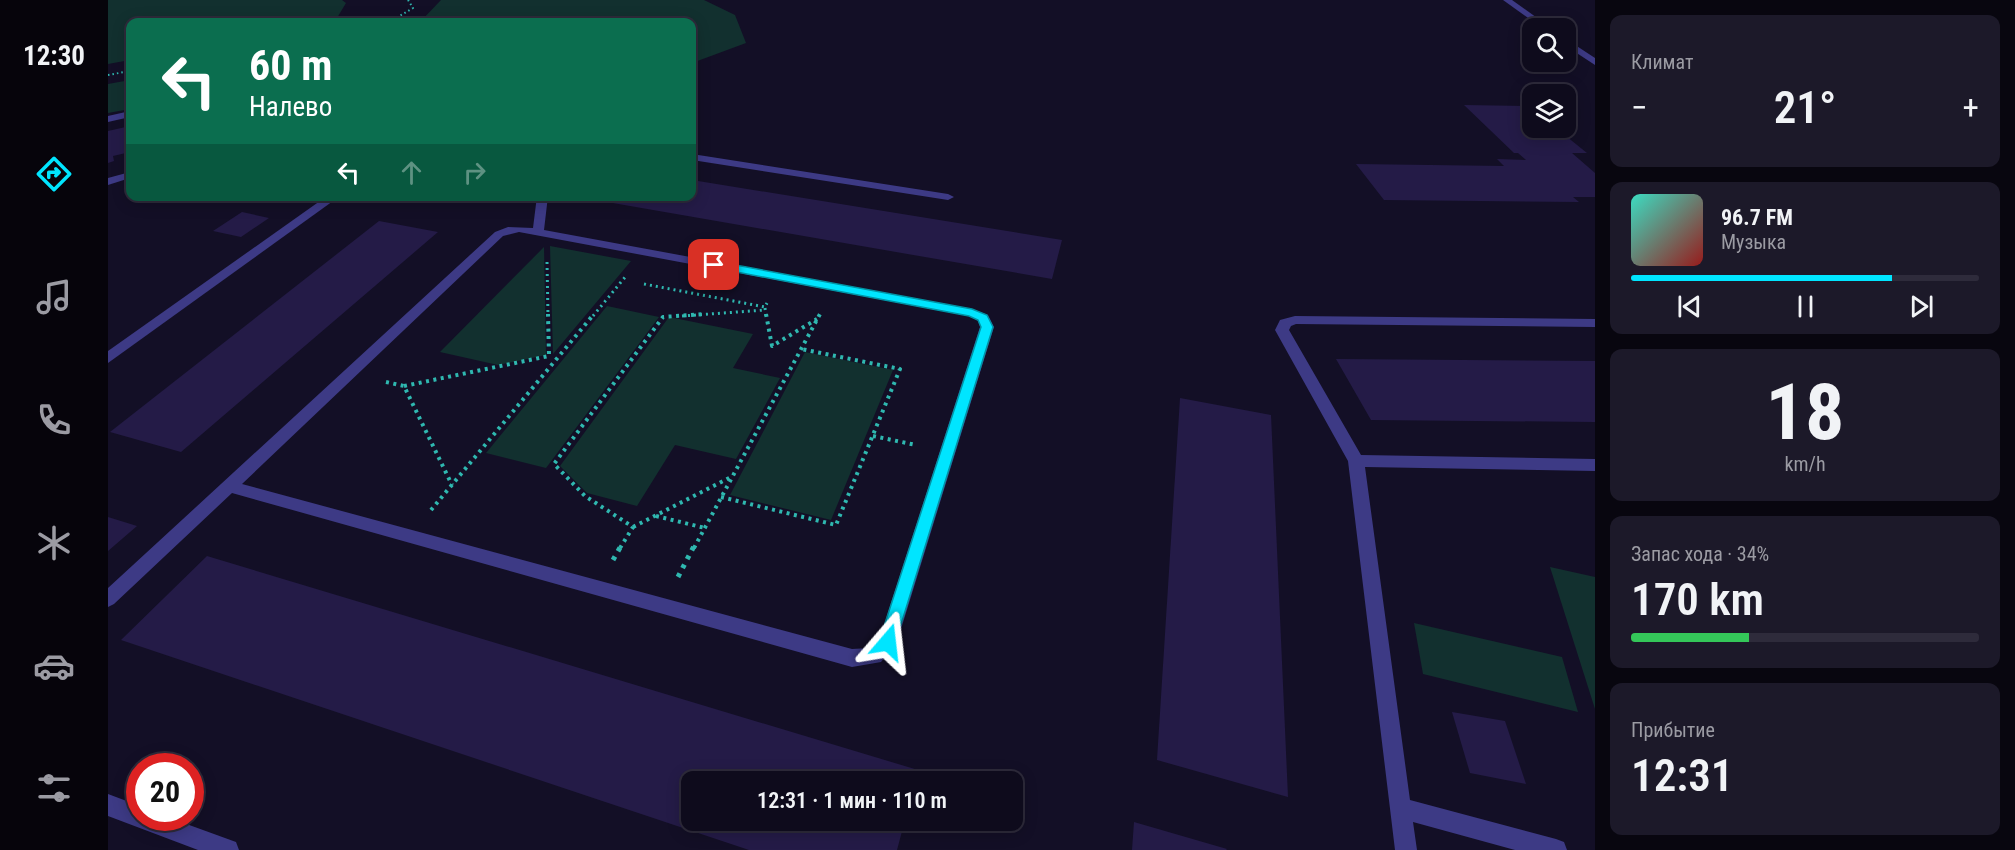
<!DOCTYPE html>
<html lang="ru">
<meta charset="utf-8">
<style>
body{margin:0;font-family:"Roboto Condensed",sans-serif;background:#1c1929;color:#f1f3f6;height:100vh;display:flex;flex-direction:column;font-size:22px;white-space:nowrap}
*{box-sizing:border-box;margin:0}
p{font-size:20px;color:#9b9ba3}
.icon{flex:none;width:33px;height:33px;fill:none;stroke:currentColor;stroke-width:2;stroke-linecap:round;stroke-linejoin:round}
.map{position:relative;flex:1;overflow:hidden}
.details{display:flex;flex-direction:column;gap:15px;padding:15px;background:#08060f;width:420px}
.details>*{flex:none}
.banner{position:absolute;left:18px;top:18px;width:570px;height:183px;border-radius:12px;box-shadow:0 3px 15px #0003,0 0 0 2px #2e2b3b;background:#0b6e4f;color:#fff;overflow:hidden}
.tools{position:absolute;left:1414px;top:18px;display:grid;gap:12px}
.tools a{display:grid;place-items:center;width:54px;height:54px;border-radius:12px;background:#0e0b1c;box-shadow:0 3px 15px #0003,0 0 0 2px #2e2b3b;font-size:30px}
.speed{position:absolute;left:18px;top:753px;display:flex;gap:12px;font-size:30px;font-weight:700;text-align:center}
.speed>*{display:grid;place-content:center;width:78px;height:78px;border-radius:50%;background:#0e0b1c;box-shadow:0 3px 15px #0003,0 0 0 2px #2e2b3b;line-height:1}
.speed .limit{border:9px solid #d22;background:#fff;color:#111}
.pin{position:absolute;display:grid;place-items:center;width:51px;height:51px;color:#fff;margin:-26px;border-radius:12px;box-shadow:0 3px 9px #0006}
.me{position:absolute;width:66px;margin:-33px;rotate:17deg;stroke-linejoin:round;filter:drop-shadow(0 0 4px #0008)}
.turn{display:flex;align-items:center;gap:21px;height:126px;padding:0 24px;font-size:27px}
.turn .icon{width:78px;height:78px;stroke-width:2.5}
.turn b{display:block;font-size:42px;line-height:51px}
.lanes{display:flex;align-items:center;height:57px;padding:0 24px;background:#0003;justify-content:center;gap:30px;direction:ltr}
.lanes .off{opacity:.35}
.big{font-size:45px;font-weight:600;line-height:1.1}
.details .widget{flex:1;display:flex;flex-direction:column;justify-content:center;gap:9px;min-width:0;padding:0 21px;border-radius:12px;background:#1c1929}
.details .dial{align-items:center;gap:0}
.dial b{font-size:78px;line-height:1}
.song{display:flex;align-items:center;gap:18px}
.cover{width:72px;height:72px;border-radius:9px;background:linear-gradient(135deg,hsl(170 70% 55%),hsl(0 70% 35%))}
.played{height:6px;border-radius:3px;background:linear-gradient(90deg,#00e5ff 75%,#2e2b3b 75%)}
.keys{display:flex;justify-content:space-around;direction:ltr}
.heat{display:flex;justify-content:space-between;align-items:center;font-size:33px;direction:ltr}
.charge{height:9px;border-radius:4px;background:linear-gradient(90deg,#34c759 34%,#2e2b3b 0)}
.trip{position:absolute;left:573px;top:771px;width:342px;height:60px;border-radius:12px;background:#0e0b1c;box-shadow:0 3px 15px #0003,0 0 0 2px #2e2b3b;font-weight:600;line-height:60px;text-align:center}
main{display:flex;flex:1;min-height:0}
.dock{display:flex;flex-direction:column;width:108px;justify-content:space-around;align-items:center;background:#06040b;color:#9b9ba3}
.dock .icon{width:42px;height:42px}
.dock .current{color:#00e5ff}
.dock b{font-size:27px;color:#f1f3f6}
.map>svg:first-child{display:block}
.green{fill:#12302f}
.building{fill:#241b47}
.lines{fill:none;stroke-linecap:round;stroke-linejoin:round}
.path-far3{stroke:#2fb8b0;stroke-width:2;stroke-dasharray:1.5 3;stroke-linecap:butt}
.path-far2{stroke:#2fb8b0;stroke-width:3;stroke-dasharray:2 4;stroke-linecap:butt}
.path-far1{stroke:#2fb8b0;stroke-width:4;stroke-dasharray:3 4.5;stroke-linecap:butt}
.path{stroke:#2fb8b0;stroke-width:5;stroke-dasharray:4 6;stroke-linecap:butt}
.minor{fill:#3d3a85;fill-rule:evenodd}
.route{fill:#00e5ff;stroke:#0095a6;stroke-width:1.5}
</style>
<main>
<nav class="dock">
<b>12:30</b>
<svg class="icon current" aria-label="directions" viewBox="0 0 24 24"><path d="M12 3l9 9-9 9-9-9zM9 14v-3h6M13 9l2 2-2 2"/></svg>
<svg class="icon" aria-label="music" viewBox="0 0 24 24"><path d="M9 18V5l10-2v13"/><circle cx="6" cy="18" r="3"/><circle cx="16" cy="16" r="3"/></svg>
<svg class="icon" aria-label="phone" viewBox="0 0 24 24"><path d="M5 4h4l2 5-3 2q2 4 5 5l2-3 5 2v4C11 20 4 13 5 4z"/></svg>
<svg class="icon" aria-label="climate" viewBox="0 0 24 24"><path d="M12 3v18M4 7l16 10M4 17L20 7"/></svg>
<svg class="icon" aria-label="car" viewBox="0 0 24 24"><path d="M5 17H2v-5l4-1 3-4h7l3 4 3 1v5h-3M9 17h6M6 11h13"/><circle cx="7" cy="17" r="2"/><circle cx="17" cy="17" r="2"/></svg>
<svg class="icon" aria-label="filters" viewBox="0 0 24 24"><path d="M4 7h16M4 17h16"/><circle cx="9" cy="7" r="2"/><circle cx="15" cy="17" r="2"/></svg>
</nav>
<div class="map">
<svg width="1487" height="850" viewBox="0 0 1487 850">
<rect width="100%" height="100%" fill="#130f26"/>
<!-- green -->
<g class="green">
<polygon points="0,0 234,0 238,3 229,18 212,22 22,22 22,60 0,64"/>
<polygon points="333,0 596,0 627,15 638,43 584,63 584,22 312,22"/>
<polygon points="22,80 22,109 0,113 0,84"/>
<polygon points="442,246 523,261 445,354"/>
<polygon points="436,247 438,355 390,365 332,352"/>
<polygon points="499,306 551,317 438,468 378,453"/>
<polygon points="561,317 645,334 625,368 672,378 628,459 567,445 529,506 479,493 452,466"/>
<polygon points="697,352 785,370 723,520 622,495"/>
<polygon points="1442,567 1487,577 1487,709"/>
<polygon points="1306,623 1454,657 1470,712 1315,674"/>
</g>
<!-- building -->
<g class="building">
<polygon points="1356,105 1423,106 1425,108 1425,128 1448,128 1479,153 1464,153 1487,173 1487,197 1465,197 1471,202 1276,200 1248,164 1396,166 1389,159 1418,160 1410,153 1406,153"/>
<polygon points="22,126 22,152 5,156 6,161 0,163 0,131"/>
<polygon points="584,180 954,240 944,279 476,198 584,196"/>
<polygon points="134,212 161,218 133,237 105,231"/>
<polygon points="271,221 330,232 73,452 2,432"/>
<polygon points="1228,359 1487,361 1487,422 1263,420"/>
<polygon points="1072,398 1163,415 1180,797 1049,760"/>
<polygon points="0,517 29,526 0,551"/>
<polygon points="99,556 810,770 807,782 584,782 584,820 797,820 789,850 641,850 13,640"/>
<polygon points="1344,712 1397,721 1418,784 1362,773"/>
<polygon points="1026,822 1119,849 1118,850 1024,850"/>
</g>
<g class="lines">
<!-- path-far3 -->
<g class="path-far3">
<polyline points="276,22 285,20 305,8 300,0"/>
<polyline points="0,75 22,71"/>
</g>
<!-- path-far2 -->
<g class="path-far2">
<polyline points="439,262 440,316"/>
<polyline points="536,284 657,307 659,303"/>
<polyline points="657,308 658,316"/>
<polyline points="485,316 518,276"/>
<polyline points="574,316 657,310"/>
</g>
<!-- path-far1 -->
<g class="path-far1">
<polyline points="658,314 664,346 709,319"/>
<polyline points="278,382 296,386 344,485"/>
<polyline points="296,386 441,356 440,314"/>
<polyline points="765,436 808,445"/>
<polyline points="613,497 728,525 792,369 693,349"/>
<polyline points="323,510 486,314"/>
<polyline points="548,516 597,528"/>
<polyline points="525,527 625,476"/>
<polyline points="512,548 525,527 477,496 446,464 555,317 596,314"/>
<polyline points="586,548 712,314"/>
</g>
<!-- path -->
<g class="path">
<polyline points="505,560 513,546"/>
<polyline points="570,577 586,546"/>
</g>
<!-- minor -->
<g class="minor">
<polygon points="1395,0 1404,0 1443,28 1434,28"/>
<polygon points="1458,39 1487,58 1487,65 1458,46"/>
<polygon points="22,111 22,117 0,122 0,116"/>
<polygon points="584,154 840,194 846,197 840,200 584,160"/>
<polygon points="22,172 22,178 0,185 0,178"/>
<polygon points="219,196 232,196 0,363 0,351"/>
<path d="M429,196H440L436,230L864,309L880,315L886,327L789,642L773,662L744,667L124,493L6,604L0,607V588L387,232L400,227L425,228ZM411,232L861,316L870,321L872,327L772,637L761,648L744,649L134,484L395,236Z"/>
<polygon points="1187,316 1487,319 1487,327 1188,324 1183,326 1181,330 1253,455 1487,459 1487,471 1257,467 1302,800 1448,839 1456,842 1459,850 1407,850 1305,822 1309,850 1287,850 1240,461 1167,330 1172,320"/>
<polygon points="0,794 32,806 32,818 62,818 128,842 131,850 90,850 0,816"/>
</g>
</g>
<!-- route -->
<polygon class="route" points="606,261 864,309 879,315 885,327 786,647 780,649 774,647 771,642 873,327 870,320 861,316 602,267 602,262"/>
</svg>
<div class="tools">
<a><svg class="icon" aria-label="search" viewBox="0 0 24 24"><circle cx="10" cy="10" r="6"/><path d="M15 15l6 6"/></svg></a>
<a><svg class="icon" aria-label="layers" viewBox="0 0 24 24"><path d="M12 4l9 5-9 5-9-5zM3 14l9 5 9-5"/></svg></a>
</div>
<div class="speed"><div class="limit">20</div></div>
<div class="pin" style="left:606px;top:265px;background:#d93025"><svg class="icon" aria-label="arrive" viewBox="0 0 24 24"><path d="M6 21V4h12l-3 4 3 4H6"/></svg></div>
<svg class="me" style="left:780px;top:642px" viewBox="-20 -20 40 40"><path d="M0-17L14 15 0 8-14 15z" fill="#00e5ff" stroke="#fff" stroke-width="4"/></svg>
<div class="trip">12:31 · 1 мин · 110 m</div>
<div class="banner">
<div class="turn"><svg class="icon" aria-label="left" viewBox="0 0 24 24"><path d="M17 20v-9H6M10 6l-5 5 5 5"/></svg><div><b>60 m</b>Налево</div></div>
<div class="lanes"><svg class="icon" aria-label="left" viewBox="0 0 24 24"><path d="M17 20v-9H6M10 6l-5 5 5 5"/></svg><svg class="icon off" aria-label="ahead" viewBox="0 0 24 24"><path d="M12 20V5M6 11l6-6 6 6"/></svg><svg class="icon off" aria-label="right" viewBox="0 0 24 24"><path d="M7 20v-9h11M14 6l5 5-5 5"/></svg></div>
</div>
</div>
<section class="details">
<div class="widget"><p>Климат</p>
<div class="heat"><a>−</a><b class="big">21°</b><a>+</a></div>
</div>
<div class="widget">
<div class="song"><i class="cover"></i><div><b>96.7 FM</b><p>Музыка</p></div></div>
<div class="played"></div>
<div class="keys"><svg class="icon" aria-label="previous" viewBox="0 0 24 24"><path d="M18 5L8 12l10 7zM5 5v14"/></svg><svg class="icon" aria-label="pause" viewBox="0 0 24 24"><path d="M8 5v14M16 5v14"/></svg><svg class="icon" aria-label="next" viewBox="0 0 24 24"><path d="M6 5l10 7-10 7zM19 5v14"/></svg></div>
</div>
<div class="widget dial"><b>18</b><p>km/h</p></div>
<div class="widget"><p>Запас хода · 34%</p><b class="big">170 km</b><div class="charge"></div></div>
<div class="widget"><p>Прибытие</p><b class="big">12:31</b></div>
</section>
</main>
